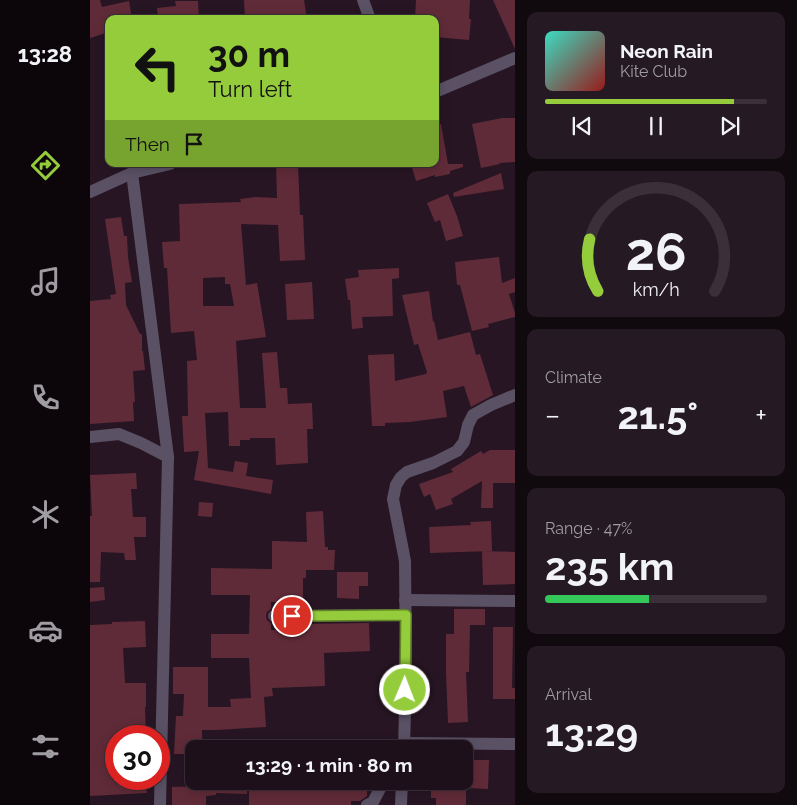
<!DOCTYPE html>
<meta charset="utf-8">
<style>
body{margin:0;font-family:Raleway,sans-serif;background:#251923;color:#f1f3f6;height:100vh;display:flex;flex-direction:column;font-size:19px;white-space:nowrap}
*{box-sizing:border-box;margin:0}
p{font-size:16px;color:#a09da2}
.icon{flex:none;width:28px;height:28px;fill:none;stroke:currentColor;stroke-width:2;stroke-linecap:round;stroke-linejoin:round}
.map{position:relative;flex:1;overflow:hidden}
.sheet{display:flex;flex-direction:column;gap:12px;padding:12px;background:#10090e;width:282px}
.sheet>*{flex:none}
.hud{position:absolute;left:15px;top:15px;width:334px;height:152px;border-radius:10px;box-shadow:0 2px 12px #0003,0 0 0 1px #3b3039;background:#95cc3b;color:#111;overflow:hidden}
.speed{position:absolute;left:15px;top:725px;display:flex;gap:10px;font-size:25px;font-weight:700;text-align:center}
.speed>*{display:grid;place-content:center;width:65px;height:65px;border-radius:50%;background:#1d101a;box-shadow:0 2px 12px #0003,0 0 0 1px #3b3039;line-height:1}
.speed .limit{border:8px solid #d22;background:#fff;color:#111}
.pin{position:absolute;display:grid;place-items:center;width:42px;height:42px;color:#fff;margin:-21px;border:2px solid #fff;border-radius:50%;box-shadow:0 1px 5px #0007}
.me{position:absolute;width:55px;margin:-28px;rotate:1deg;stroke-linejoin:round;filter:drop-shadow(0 0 4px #0008)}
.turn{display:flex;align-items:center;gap:18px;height:105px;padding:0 20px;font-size:22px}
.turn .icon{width:65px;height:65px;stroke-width:2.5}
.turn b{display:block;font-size:35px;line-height:42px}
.then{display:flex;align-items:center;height:48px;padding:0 20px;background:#0003;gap:10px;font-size:19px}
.big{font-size:38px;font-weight:700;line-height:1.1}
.sheet .widget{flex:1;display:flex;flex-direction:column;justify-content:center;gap:8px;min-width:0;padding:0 18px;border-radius:10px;background:#251923}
.sheet .dial{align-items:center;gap:0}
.dial svg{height:130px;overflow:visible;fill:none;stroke:#3b3039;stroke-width:7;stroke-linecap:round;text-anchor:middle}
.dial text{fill:#f1f3f6;stroke:none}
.song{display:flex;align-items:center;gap:15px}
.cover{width:60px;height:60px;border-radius:8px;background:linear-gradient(135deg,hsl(170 70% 55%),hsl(0 70% 35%))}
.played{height:5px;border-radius:2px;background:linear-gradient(90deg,#95cc3b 85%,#3b3039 85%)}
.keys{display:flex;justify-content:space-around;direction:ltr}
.heat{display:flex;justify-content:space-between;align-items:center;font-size:28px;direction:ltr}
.charge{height:8px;border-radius:4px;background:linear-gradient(90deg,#34c759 47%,#3b3039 0)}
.trip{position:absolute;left:95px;top:740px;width:288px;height:50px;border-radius:10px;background:#1d101a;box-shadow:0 2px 12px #0003,0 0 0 1px #3b3039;font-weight:700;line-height:50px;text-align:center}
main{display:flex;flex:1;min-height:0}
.menu{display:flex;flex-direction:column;width:90px;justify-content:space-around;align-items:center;background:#0c060a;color:#a09da2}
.menu .icon{width:35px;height:35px}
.menu .active{color:#95cc3b}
.menu b{font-size:22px;color:#f1f3f6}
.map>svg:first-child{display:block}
.building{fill:#602b38;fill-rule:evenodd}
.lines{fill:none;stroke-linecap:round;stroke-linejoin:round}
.minor{stroke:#5a5165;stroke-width:12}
.route-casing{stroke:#618526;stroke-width:12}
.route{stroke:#95cc3b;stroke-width:9}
</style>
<main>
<nav class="menu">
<b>13:28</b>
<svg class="icon active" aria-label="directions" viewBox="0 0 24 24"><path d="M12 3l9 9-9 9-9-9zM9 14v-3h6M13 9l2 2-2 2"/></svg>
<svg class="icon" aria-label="music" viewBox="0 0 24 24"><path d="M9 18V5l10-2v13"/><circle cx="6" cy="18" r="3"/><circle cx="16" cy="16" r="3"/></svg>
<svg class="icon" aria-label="phone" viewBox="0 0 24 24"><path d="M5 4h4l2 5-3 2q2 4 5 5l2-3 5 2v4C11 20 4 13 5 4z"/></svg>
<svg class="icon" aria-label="climate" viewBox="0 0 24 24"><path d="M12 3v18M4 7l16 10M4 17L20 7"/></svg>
<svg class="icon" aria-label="car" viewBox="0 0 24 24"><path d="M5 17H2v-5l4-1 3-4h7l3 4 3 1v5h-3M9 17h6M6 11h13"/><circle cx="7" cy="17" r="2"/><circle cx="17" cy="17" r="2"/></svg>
<svg class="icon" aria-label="filters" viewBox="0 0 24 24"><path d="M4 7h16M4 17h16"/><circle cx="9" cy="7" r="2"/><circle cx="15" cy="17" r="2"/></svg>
</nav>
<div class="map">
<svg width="425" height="805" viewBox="0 0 425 805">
<rect width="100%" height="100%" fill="#271523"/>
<!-- building -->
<g class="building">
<polygon points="0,0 10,0 12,7 39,1 42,19 19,19 19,32 0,38"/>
<polygon points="154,0 214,0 217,19 155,19"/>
<polygon points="326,0 380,0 379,19 381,19 379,40 345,37 345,19 325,19"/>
<polygon points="403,0 425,0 425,49"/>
<polygon points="85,1 108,1 109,19 68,19 67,8 86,6"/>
<polygon points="412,118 425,118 425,162 409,163 410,164 391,168 382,124"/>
<polygon points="345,124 351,124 358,164 373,164 373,167 360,171 360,174 345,177 345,175 326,181 321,164 345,164"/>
<path d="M186,164H208L210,215H213L215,260L190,261L188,225L151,224L156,285L167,283L176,337L146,341L150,408H176L172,353L187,352L190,388H197L198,404L222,403L223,429H217L218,463L186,465L185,438H160V440H150V446H139L138,412L115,413L118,468L143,472L145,461L158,463L156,476L183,480L181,494L104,480L109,451L94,452L92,416H98L97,361L107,360L104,331L81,333L77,268H74L72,242L90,241L89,204L151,202L150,199L165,197L187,198ZM135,277V284H140L144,306H113V278Z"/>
<polygon points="411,173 414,189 364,197 363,193"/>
<polygon points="358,194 367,216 373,236 356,241 350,220 345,222 337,203"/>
<polygon points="31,217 34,236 37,236 38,257 42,282 35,283 36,305 50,334 52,334 52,351 53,351 55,370 43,371 45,402 43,402 44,421 0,424 0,301 21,299 20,295 26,294 15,219"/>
<polygon points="409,257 412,283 425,278 425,292 419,294 425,313 425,317 398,324 399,327 382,331 370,285 367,285 365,262"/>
<polygon points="309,268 309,278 302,279 303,316 272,317 273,328 262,329 260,300 258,300 255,279 269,277 268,270"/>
<polygon points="222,282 224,319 197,320 195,284"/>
<polygon points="339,291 343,322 344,321 348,340 380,332 386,355 390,354 403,395 381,407 374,386 353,391 357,417 320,422 295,423 295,426 282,426 278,355 304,354 305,381 336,374 337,372 328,344 324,345 312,295"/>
<polygon points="400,450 425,450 425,483 403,483 403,508 391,508 392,481 361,499 363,504 346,510 340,494 334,497 329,484 363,472 361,469 391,451 393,454"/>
<polygon points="46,473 47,489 41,489 43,517 56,517 56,537 44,537 46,560 35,560 34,553 11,552 10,582 0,582 0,516 2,516 0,475"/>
<polygon points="109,502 123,503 122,517 108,516"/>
<polygon points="233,511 235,547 238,547 238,550 245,550 244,570 216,570 216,578 213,578 213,602 181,602 181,609 177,612 176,616 177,620 181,623 181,630 210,630 210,624 279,623 280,651 234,653 235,686 182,688 183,696 174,697 176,727 127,730 112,730 112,749 104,749 104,754 84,754 86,716 93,716 94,694 83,694 83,667 118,667 118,707 141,707 140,699 161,698 159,658 121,658 121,634 159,634 160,595 121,595 121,568 182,569 182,541 217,542 216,512"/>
<polygon points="401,521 402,551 340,553 339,527 381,525 380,522"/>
<polygon points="392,551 425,552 425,584 393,585"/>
<polygon points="247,572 278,572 278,586 269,586 269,599 247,598"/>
<polygon points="14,587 15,600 0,602 0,588"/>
<polygon points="364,609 395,609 395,625 380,625 379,672 376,672 378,722 358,723 356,672 356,634 364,634"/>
<polygon points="55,621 56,647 33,648 35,683 56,683 56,707 55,707 56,736 26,736 26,779 55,779 57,793 0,796 0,625 22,624 22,622"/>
<polygon points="403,627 423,627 422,688 425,688 425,699 403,699"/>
<polygon points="383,760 399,760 398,789 377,788 377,772 383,772"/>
<polygon points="114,781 157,783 157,794 126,793 126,795 116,796 116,805 82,805 82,787 114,786"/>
<polygon points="181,781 265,781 265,787 277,787 277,796 270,801 261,801 261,805 159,805 159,791 182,791"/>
<polygon points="341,781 376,781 376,805 346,805 346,798 341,798"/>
</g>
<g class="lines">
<!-- minor -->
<g class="minor">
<polyline points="273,0 280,19"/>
<polyline points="345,92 425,58"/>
<polyline points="42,173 78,457 70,805"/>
<polyline points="0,192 42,173 80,164"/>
<polyline points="0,437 29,434 51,443 78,457"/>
<polyline points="315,600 425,601"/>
<polyline points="184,616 315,615"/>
<polyline points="311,749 314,743 425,744"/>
<polyline points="314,749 316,672 315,561 303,499 306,485 311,477 317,472 343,463 367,451 374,442 378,425 383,415 401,405 425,395"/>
<polyline points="277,805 283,802 294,781"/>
<polyline points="311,805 312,781"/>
</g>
</g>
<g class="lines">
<defs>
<polyline id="route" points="202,616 316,615 315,690"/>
</defs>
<!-- route casing -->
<use href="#route" class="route-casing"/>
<!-- route -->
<use href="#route" class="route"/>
</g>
</svg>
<div class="speed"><div class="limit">30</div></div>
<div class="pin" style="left:202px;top:616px;background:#d93025"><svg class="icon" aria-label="arrive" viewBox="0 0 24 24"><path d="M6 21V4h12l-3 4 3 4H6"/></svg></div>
<svg class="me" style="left:315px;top:690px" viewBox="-20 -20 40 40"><circle r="17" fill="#95cc3b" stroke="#fff" stroke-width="3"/><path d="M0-11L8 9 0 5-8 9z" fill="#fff"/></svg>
<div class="trip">13:29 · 1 min · 80 m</div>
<div class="hud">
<div class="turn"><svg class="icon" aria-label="left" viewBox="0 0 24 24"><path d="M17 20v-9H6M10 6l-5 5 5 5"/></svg><div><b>30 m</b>Turn left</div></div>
<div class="then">Then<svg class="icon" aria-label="arrive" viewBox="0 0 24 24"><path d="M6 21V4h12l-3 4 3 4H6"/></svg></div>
</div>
</div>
<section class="sheet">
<div class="widget">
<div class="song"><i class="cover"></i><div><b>Neon Rain</b><p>Kite Club</p></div></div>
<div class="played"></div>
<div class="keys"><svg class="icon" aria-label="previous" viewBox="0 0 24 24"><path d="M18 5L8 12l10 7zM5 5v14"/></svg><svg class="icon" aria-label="pause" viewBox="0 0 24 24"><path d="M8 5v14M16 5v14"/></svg><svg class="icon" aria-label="next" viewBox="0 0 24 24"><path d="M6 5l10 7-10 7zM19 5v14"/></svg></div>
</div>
<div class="widget dial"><svg viewBox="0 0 100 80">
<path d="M14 69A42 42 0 1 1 86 69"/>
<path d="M14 69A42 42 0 0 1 9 37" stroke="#95cc3b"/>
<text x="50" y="56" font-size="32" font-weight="700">26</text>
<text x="50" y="72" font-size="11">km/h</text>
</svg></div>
<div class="widget"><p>Climate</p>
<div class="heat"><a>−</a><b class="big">21.5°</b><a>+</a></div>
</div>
<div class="widget"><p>Range · 47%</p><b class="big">235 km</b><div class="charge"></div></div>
<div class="widget"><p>Arrival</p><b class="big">13:29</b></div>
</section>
</main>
